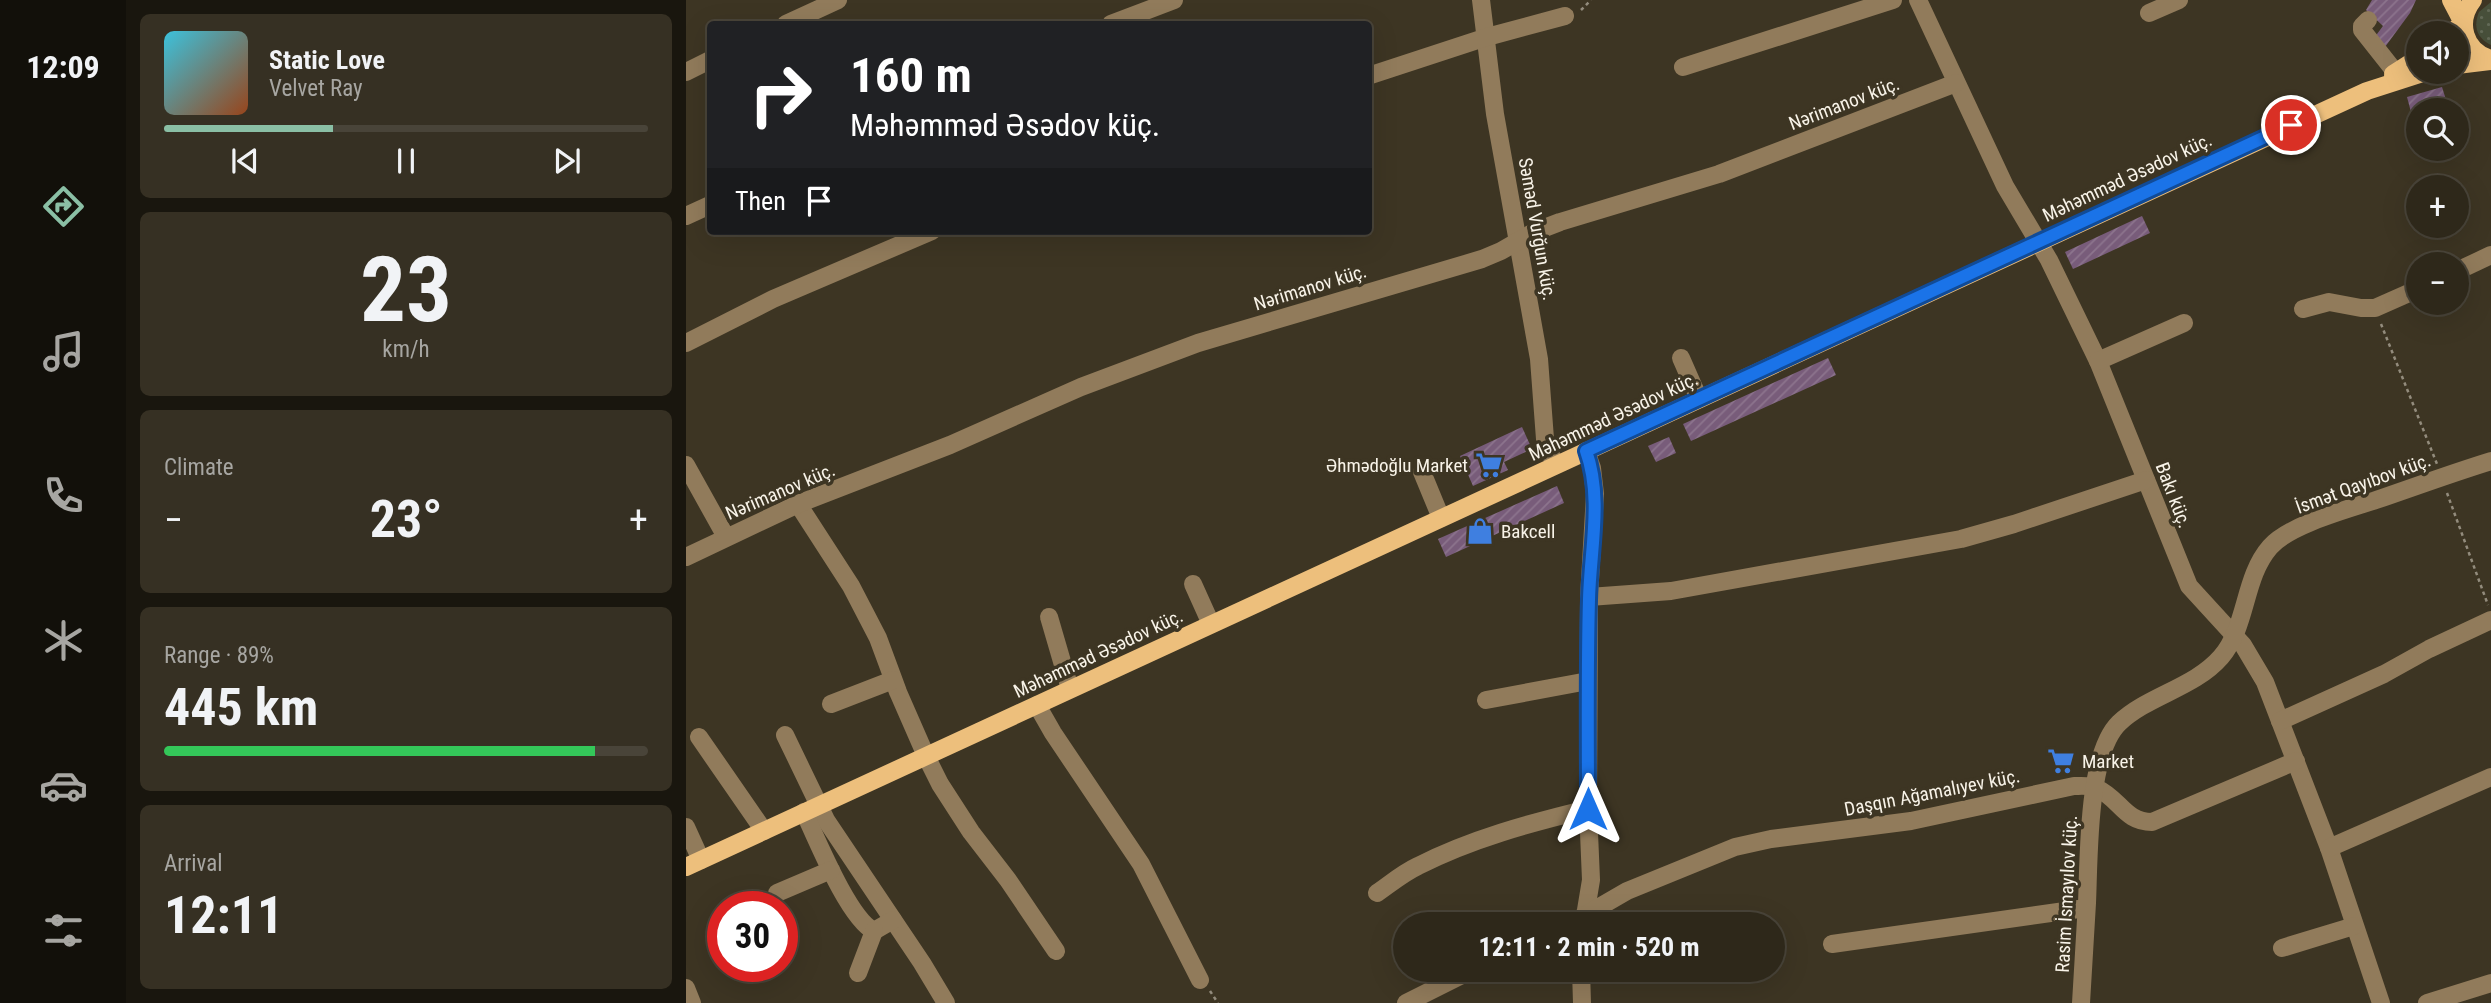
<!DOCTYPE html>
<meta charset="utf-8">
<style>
body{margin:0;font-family:"Roboto Condensed",sans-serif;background:#363023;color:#f1f3f6;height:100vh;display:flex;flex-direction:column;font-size:26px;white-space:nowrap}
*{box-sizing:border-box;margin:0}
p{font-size:23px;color:#a7a6a2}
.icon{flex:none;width:38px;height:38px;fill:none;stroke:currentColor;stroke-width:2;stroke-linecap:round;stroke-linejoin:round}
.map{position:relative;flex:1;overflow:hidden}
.drawer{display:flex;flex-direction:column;gap:14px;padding:14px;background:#19160e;width:560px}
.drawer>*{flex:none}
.top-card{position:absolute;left:21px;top:21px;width:665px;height:214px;border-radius:7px;box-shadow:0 7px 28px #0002,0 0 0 2px #494439;background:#202124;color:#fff;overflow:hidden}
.buttons{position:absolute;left:1720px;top:21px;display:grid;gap:14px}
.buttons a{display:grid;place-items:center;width:63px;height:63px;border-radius:50%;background:#2e281a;box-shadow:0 7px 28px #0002,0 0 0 2px #494439;font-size:35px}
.speed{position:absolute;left:21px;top:891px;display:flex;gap:14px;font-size:35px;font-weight:700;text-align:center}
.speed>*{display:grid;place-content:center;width:91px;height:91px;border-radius:50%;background:#2e281a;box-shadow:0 7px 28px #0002,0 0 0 2px #494439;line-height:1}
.speed .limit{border:10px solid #d22;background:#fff;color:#111}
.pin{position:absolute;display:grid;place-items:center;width:60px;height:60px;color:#fff;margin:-30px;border:4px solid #fff;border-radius:50%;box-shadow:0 2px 7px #0007}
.me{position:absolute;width:77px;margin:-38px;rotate:0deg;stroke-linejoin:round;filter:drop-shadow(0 0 5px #0008)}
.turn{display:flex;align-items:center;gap:24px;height:147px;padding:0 28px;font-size:32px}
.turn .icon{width:91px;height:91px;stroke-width:2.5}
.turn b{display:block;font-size:49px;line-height:60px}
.then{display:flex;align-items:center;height:66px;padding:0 28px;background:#0003;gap:14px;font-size:26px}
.big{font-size:52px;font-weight:700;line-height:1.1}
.drawer .tile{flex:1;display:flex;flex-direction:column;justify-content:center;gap:10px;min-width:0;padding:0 24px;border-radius:10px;background:#363023}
.drawer .dial{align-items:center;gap:0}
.dial b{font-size:91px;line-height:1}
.song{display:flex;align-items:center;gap:21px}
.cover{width:84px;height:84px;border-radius:10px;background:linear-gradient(135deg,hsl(190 70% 55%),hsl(20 70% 35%))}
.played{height:7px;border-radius:4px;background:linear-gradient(90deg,#8abfa5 35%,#494439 35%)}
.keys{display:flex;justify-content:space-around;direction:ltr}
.heat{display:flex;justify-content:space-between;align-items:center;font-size:38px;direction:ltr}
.charge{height:10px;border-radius:5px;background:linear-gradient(90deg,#34c759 89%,#494439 0)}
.trip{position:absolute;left:707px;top:912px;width:392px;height:70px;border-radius:35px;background:#2e281a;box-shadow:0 7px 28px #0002,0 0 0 2px #494439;font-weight:700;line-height:70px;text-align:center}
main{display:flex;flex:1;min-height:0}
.dock{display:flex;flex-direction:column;width:126px;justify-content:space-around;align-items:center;background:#12100a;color:#a7a6a2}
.dock .icon{width:49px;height:49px}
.dock .active{color:#8abfa5}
.dock b{font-size:32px;color:#f1f3f6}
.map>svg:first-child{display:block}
.grass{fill:url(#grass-dots)}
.building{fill:url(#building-hatch)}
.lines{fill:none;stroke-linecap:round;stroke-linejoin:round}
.path{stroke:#938c7d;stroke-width:2.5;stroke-dasharray:3.5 3.5;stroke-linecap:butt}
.minor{stroke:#917b5b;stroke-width:18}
.major{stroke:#edbf7c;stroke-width:18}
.route-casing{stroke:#114b97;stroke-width:18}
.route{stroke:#1a73e8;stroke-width:12}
.labels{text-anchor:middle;stroke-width:7;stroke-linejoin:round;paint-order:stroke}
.street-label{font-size:19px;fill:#f8f3e8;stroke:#3d3523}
.poi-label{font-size:19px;fill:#f8f3e8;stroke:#3d3523;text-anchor:start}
</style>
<main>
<nav class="dock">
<b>12:09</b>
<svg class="icon active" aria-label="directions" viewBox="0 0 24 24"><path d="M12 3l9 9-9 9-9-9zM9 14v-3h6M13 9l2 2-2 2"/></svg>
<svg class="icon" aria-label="music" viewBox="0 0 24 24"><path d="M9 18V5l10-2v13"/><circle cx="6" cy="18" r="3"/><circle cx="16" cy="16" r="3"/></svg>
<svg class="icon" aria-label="phone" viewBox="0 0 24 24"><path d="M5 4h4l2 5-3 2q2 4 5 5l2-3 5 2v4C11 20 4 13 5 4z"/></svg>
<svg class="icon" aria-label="climate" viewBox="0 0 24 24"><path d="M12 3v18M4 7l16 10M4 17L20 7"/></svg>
<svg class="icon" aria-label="car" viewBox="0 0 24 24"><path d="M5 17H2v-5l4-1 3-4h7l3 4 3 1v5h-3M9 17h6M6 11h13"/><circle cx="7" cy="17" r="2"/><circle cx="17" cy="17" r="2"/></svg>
<svg class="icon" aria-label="filters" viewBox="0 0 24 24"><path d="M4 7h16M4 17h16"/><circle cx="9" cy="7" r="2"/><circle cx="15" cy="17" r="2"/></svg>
</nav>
<section class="drawer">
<div class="tile">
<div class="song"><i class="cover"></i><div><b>Static Love</b><p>Velvet Ray</p></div></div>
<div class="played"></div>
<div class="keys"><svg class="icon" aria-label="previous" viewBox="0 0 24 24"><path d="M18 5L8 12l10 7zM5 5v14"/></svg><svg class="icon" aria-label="pause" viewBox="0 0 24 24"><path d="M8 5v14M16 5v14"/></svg><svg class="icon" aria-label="next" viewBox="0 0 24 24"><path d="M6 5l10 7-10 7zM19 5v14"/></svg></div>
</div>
<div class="tile dial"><b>23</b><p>km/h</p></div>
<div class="tile"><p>Climate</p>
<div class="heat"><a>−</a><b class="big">23°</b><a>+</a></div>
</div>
<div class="tile"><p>Range · 89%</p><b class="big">445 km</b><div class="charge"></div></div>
<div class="tile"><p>Arrival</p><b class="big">12:11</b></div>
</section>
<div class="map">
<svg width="1805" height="1003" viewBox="0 0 1805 1003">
<defs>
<pattern id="grass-dots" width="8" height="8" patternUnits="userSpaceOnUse" patternTransform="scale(1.75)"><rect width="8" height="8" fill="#474f3a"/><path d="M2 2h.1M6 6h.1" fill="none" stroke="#626956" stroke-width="1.8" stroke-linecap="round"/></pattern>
<pattern id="building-hatch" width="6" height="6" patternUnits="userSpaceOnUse" patternTransform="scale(1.75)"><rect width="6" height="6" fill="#785c7a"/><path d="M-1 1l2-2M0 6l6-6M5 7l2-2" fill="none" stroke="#8c748d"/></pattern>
</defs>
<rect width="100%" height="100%" fill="#3d3523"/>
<!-- grass -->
<path class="grass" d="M1805,2V45C1791,38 1787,27 1793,12Z"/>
<!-- building -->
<g class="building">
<polygon points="1686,0 1730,0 1724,13 1699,47 1688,38 1697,26 1680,10"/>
<polygon points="1756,87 1762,106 1745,110 1732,110 1732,114 1726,116 1721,97"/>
<polygon points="1456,216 1464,233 1387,269 1379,252"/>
<polygon points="1142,358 1150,375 1005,441 997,424"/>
<polygon points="836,427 846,449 818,462 822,470 787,486 774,456"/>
<polygon points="983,437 990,453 970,462 962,446"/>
<polygon points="871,486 878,503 760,557 752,539"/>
</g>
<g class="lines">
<!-- path -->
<g class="path">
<polyline points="895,10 905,0"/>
<polyline points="1695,324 1751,464"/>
<polyline points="1761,493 1802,605"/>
<polyline points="524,991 532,1003"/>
</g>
<!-- minor -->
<g class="minor">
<polyline points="795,0 809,114 853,359 859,439 869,465"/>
<polyline points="1232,0 1319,186 1363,260 1412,361 1503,586 1557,645 1579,682 1643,848 1695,1003"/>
<polyline points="1463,13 1493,0"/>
<polyline points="1682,20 1676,26 1676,30 1710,73"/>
<polyline points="100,24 152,0"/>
<polyline points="425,24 488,0"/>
<polyline points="997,67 1207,0"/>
<polyline points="0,72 24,60"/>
<polyline points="682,76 801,37 879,16"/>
<polyline points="0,216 24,205"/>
<polyline points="1771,271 1805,255"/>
<polyline points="1617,309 1643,302 1675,308 1689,308 1732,289"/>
<polyline points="0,343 87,299 246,231"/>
<polyline points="995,358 1013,399"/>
<polyline points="1412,361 1498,323"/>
<polyline points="0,465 40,537"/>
<polyline points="736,472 755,518"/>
<polyline points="112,504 165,586 192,638 212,692 240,756 254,784 285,832 322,880 370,951"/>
<polyline points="0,557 112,504 264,445 395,387 512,343 796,259 815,251 848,232 874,222 1033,174 1270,83"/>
<polyline points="507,584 525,624"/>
<polyline points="903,597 985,591 1275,539 1328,524 1460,480"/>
<polyline points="363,617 384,689"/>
<polyline points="800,700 902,681"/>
<polyline points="145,704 207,680"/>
<polyline points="351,705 367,733 455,864 514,980"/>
<polyline points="1594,721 1698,674 1743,649 1805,620"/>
<polyline points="99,735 140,820 236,963 260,1003"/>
<polyline points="13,737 78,831"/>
<path d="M118,812C131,840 163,919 188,931L207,920"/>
<polyline points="0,827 15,860"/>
<polyline points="1643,848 1805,777"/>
<polyline points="91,893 145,870"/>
<path d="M691,893C704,884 717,873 732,866C785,839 844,823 902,809"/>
<polyline points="898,922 905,880 902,809 903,597 909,494 906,468 900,451"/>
<path d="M884,924L941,891L1049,847L1085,839L1225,821L1388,786C1395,786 1404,785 1410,788C1434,798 1438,822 1466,822L1610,761"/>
<polyline points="1146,944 1400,908"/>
<polyline points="1596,948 1668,926"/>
<polyline points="895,970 896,1003"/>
<polyline points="172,973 188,931"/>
<polyline points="0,988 6,1003"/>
<polyline points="720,1003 786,970"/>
<path d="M1395,1003C1397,970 1399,936 1401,903C1403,859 1401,754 1433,723C1463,695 1508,688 1535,657C1562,625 1557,578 1584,547C1603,525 1662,509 1690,500C1728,487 1766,473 1805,461"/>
<polyline points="1741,1003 1805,983"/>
</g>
<!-- major -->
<g class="major">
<path d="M1787,0C1770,22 1778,51 1805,59"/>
<polyline points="1765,33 1777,23 1765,0"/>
<polyline points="1771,65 1805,61"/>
<polyline points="1707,74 1732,58"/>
<polyline points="0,867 1681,91 1740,72"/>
</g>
</g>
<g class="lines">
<defs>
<path id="route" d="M902,809C902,739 901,669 903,600C904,551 917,498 900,451L1605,125"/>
</defs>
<!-- route casing -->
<use href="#route" class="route-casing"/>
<!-- route -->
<use href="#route" class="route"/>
</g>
<!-- icons -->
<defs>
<symbol id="supermarket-bare" viewBox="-9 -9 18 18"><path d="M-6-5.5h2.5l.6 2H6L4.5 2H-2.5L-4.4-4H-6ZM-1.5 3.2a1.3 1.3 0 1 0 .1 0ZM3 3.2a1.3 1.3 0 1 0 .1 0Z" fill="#3f7fe0" stroke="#3d3523" stroke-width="2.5" paint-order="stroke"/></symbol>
<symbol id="shop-bare" viewBox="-9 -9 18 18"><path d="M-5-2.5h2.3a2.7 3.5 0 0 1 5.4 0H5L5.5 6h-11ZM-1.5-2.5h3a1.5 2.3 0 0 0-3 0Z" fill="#3f7fe0" stroke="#3d3523" stroke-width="2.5" paint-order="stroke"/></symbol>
</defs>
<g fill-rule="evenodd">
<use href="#supermarket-bare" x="784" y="446" width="38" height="38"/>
<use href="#shop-bare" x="775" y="512" width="38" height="38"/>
<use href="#supermarket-bare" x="1356" y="742" width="38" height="38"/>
</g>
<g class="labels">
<!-- street labels -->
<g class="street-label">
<text transform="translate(1158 103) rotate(-21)" y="7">Nərimanov küç.</text>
<text transform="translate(1441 177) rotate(-25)" y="7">Məhəmməd Əsədov küç.</text>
<text transform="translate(852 229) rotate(80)" y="7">Səməd Vurğun küç.</text>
<text transform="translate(624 287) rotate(-17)" y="7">Nərimanov küç.</text>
<text transform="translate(927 416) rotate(-25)" y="7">Məhəmməd Əsədov küç.</text>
<text transform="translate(1677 483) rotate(-20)" y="7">İsmət Qayıbov küç.</text>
<text transform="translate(94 491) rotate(-23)" y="7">Nərimanov küç.</text>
<text transform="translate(1488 495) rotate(69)" y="7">Bakı küç.</text>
<text transform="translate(412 653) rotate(-25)" y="7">Məhəmməd Əsədov küç.</text>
<text transform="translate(1246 792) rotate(-11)" y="7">Daşqın Ağamalıyev küç.</text>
<text transform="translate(1380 894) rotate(-87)" y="7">Rasim İsmayılov küç.</text>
</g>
<!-- poi labels -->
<g class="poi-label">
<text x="782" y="472" text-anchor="end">Əhmədoğlu Market</text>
<text x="815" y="538">Bakcell</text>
<text x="1396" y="768">Market</text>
</g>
</g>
</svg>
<div class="buttons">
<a><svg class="icon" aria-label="sound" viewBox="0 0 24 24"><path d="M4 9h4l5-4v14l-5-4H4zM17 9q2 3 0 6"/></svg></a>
<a><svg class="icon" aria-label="search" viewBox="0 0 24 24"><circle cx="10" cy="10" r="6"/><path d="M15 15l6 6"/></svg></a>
<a>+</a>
<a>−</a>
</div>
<div class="speed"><div class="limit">30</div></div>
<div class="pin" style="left:1605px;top:125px;background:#d93025"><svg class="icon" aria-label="arrive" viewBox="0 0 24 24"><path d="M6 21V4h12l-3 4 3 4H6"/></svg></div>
<svg class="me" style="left:902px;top:809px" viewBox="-20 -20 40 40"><path d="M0-17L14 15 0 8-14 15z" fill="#1a73e8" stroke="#fff" stroke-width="4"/></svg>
<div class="trip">12:11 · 2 min · 520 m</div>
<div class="top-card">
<div class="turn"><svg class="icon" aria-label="right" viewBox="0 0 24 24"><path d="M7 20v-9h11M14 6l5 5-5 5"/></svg><div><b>160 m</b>Məhəmməd Əsədov küç.</div></div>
<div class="then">Then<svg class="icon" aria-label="arrive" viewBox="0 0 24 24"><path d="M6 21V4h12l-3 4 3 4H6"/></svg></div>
</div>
</div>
</main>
